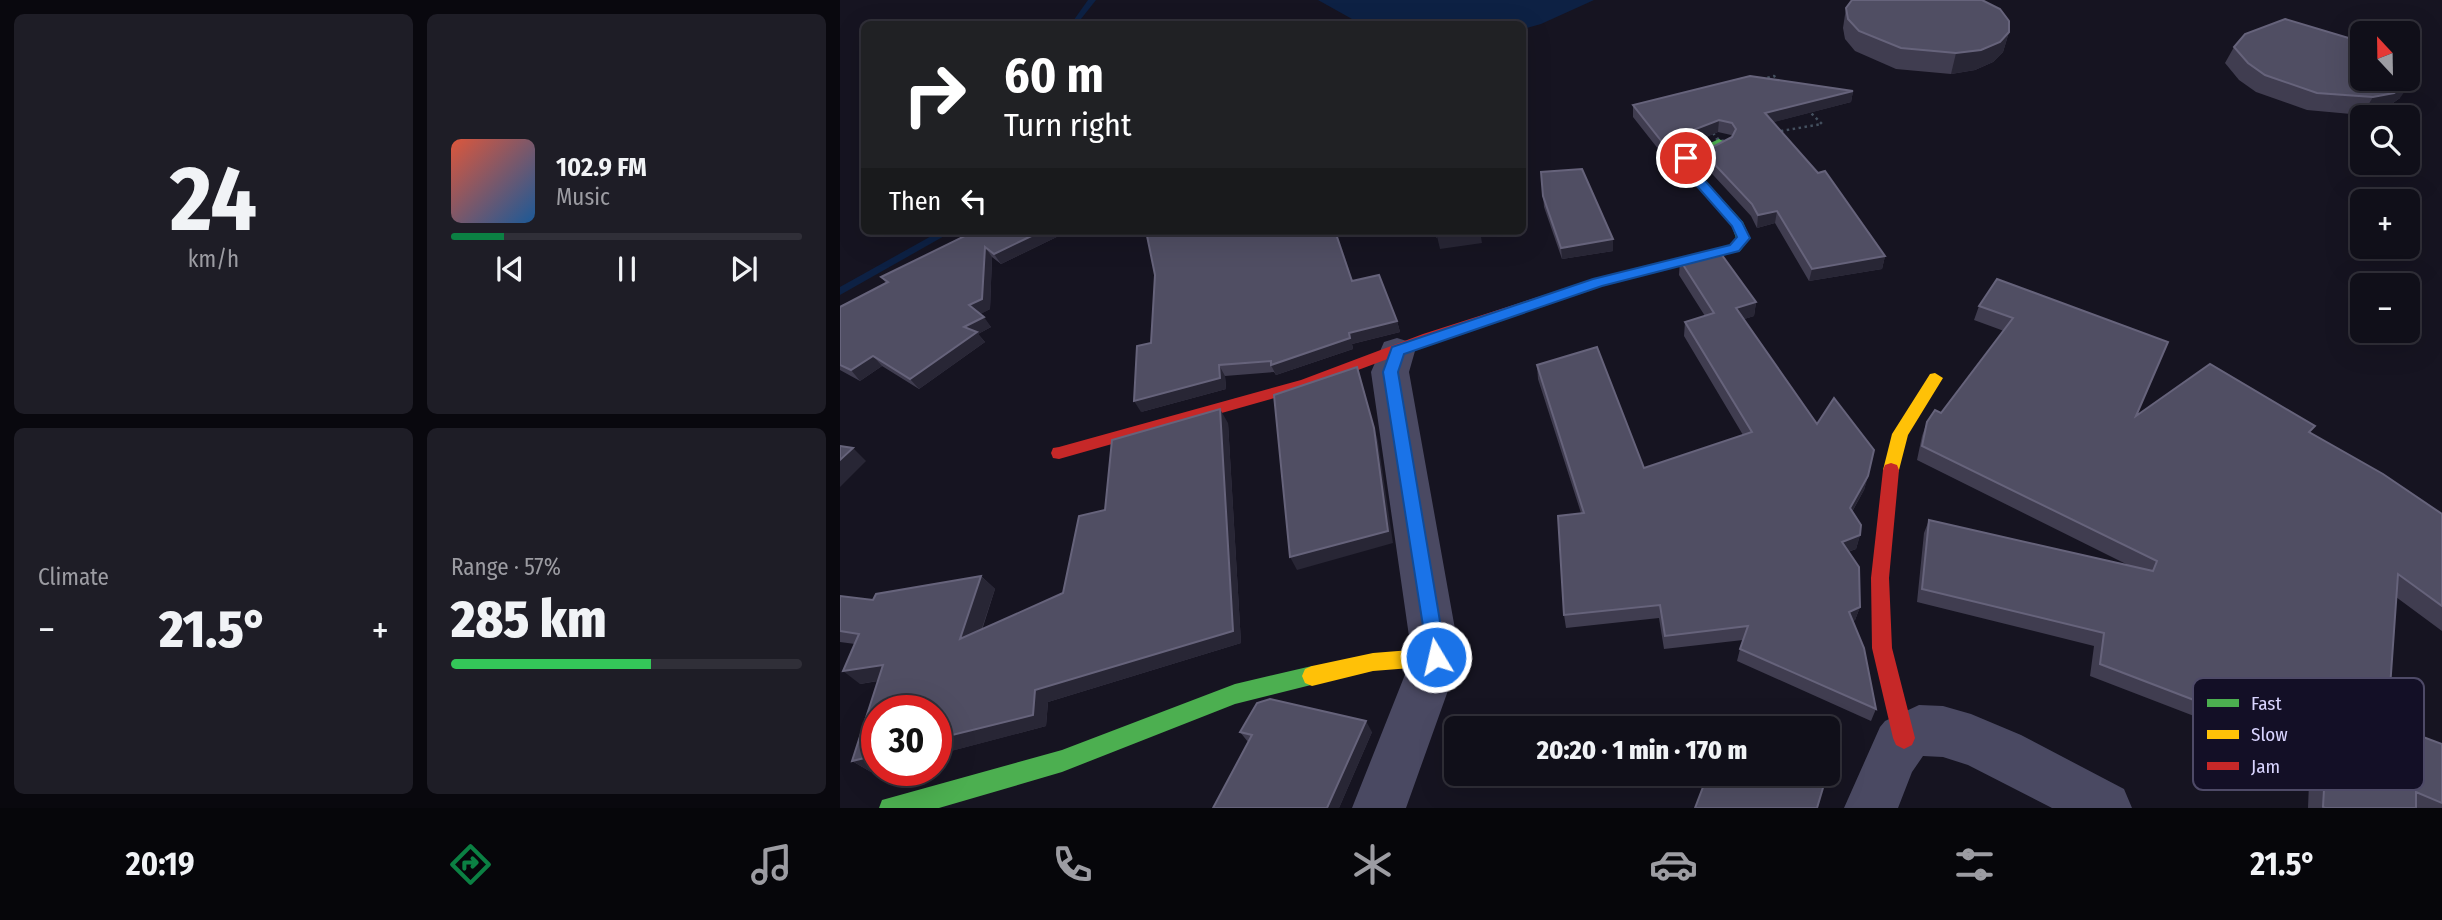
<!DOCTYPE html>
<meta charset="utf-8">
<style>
body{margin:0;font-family:"Fira Sans Condensed",sans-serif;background:#1e1d26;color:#f1f3f6;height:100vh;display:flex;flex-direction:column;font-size:26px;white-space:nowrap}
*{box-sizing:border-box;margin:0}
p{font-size:23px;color:#9c9ca2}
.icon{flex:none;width:38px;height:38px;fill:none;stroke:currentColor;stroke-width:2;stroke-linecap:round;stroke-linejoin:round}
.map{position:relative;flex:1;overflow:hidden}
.panel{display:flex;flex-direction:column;gap:14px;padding:14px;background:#09080e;width:840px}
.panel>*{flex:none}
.banner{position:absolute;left:21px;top:21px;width:665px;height:214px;border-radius:10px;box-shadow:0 7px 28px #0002,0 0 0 2px #302f38;background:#202124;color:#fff;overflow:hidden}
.needle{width:46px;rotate:338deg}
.fabs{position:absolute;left:1510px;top:21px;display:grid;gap:14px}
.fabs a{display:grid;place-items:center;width:70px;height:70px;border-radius:10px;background:#100f19;box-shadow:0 7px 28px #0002,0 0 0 2px #302f38;font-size:35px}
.speed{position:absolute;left:21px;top:695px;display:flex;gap:14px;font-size:35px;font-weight:700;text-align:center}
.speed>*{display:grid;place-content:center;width:91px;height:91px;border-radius:50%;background:#100f19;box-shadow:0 7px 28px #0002,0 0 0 2px #302f38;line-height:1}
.speed .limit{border:10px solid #d22;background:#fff;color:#111}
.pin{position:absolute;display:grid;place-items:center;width:60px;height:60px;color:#fff;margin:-30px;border:4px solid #fff;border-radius:50%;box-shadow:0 2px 7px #0007}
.me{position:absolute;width:77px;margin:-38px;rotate:351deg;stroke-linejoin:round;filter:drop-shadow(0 0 5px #0008)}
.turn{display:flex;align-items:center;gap:24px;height:147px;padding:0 28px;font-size:32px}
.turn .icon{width:91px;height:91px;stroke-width:2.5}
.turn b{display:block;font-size:49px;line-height:60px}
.then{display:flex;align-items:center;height:66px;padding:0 28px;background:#0003;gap:14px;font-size:26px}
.big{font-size:52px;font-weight:800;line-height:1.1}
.panel .widget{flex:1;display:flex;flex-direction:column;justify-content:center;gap:10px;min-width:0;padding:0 24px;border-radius:10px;background:#1e1d26}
.panel .dial{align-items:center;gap:0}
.dial b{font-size:91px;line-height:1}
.song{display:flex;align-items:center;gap:21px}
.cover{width:84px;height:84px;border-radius:10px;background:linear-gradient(135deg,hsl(10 70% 55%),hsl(210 70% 35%))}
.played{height:7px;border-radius:4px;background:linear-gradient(90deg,#0b8043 15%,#302f38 15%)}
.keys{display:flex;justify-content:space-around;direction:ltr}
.heat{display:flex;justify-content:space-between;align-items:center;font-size:38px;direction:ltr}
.charge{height:10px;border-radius:5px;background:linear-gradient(90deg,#34c759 57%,#302f38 0)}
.panel .tiles{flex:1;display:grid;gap:14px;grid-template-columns:repeat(2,1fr)}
.trip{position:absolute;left:604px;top:716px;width:396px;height:70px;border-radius:10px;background:#100f19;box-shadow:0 7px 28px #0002,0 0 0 2px #302f38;font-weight:800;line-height:70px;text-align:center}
.dock{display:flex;height:112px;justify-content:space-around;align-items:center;background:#06060a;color:#9c9ca2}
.dock .icon{width:49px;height:49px}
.dock .selected{color:#0b8043}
.dock b{font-size:32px;color:#f1f3f6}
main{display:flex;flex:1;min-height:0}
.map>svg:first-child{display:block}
.water{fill:#0d2144}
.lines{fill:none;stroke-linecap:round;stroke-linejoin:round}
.stream{fill:#0d2144;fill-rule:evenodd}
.path-far1{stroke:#44505f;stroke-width:2.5;stroke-dasharray:2.5 3.5;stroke-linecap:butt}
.path{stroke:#44505f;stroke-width:3.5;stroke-dasharray:2.5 4.5;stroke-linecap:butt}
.street{fill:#4a4962;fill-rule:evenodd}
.fast{fill:#4caf50;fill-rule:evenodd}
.slow{fill:#ffc107;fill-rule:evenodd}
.jam{fill:#c62828;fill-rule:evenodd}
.wall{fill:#403d50}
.shaded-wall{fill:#282635}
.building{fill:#504e63;stroke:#66637b;stroke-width:2}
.route{fill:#1a73e8;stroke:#114b97;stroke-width:2}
.key{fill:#130f26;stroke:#4e4a67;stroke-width:2}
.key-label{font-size:19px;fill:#d9d4ff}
</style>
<main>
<section class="panel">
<div class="tiles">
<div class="widget dial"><b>24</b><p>km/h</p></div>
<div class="widget">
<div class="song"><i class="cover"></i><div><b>102.9 FM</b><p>Music</p></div></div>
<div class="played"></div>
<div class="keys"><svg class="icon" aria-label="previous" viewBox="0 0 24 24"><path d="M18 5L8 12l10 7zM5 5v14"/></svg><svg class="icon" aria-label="pause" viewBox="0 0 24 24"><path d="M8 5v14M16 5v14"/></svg><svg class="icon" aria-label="next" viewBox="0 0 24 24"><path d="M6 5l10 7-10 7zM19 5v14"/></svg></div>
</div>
<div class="widget"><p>Climate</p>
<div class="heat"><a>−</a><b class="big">21.5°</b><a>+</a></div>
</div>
<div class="widget"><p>Range · 57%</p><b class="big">285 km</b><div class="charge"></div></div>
</div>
</section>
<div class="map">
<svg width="1602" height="808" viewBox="0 0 1602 808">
<rect width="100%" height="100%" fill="#161421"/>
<!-- water -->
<polygon class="water" points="478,0 754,0 701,24 683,29 682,24 521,24"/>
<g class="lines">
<!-- stream -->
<g class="stream">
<polygon points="248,0 256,0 237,24 231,24"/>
<polygon points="93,231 103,231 106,235 0,295 0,287 95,234"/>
</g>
<!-- path-far1 -->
<polyline class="path-far1" points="878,140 849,98 934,76 982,124 889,140"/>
<!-- path -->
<polyline class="path" points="877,138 879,142 899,138"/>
<!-- street -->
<g class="street">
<polygon points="557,338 570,342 575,351 569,372 620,657 566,808 512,808 572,657 531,372 544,342"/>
<polygon points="1079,705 1103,706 1131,714 1181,735 1284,789 1292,808 1212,808 1128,765 1103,757 1083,756 1072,772 1058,808 1004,808 1040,727 1045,721"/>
</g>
<!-- fast -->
<g class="fast">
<polygon points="879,139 885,142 883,144 852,160 852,166 903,222 910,238 900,251 745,290 740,289 738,286 740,283 890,245 896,238 892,226 840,167 842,156"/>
<polygon points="472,666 479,669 482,676 479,683 395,704 222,772 99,808 39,808 42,800 222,750 395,684"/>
</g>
<!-- slow -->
<g class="slow">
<polygon points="1095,373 1103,378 1068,435 1059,470 1057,475 1045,475 1043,470 1052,434 1090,374"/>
<polygon points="596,648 603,650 606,657 603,664 596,666 533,671 472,686 465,683 462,676 465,669 472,666 533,653"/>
</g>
<!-- jam -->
<g class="jam">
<polygon points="745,282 752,286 750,289 593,342 470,388 219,459 213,458 211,453 213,448 219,447 461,380 583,334"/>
<polygon points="1051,463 1057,465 1059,470 1049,578 1052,648 1075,738 1072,745 1064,749 1056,745 1053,738 1032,648 1031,578 1043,470 1045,465"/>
</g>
</g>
<!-- wall -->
<g class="wall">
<polygon points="1006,8 1169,32 1163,52 1153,62 1135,70 1111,74 1056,69 1015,51 1005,39 1003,28"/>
<polygon points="1394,47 1560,98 1543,110 1522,115 1467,110 1416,92 1399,80 1385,63"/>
<polygon points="1013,91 1011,102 933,122 1045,256 1042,269 969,281 935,223 917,228 911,216 863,164 863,152 893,137 891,135 878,132 835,150 830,164 793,117 793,105"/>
<polygon points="701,172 773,251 722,259 704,207"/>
<polygon points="123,231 229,231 161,264 152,257 150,309 140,314 151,327 138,334 145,342 79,389 42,366 20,381 0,370 0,307 46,283 41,277 126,235"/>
<polygon points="840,260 916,302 914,316 904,319 977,424 1028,476 1024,490 1012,512 1020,535 1016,549 1008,552 1020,607 1015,620 1013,621 1036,709 1031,721 897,661 900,649 903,640 824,649 819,618 726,628 724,615 741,513 698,379 697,365 804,468 903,435 844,336 845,322 865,316 839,275"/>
<polygon points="1157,279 1296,416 1470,432 1602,514 1602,631 1556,597 1548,716 1575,734 1602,744 1602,808 1468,808 1469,783 1405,752 1392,764 1353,748 1354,716 1250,676 1254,646 1077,602 1084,533 1089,520 1288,565 1077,460 1082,436 1087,422 1101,413 1164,331 1134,320 1139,306"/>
<polygon points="512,281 557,321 560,332 512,344 513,349 436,375 434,372 385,376 386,389 301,412"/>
<polygon points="388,423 401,643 208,702 206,726 31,772 12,761 38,681 20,684 15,644 0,642 0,596 33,600 141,576 155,589 142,630 223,593 265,510"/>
<polygon points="400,732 532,732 499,808 373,808 408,742"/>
</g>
<!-- shaded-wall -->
<g class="shaded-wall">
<polygon points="1169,32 1163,52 1153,62 1135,70 1111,74 1116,53"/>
<polygon points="1572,81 1560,98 1543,110 1522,115 1533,97"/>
<polygon points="1013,91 1011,102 923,125 925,113"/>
<polygon points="879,120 878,132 835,150 830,164 830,152 835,137"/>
<polygon points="937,211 935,223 917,228 918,215"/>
<polygon points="202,231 229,231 161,264 154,254"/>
<polygon points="632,231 640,231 642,243 600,249 597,236"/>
<polygon points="773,239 773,251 722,259 721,248"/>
<polygon points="145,247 152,257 150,309 137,316 129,305"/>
<polygon points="1045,256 1042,269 969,281 972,269"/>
<polygon points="916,302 914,316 895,322 896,308"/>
<polygon points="144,317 151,327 138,334 145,342 79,389 70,379 124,327"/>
<polygon points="557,321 560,332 512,344 513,349 436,375 431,365 509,333"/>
<polygon points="33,356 42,366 20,381 11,370"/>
<polygon points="379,365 385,376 386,389 301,412 294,401"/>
<polygon points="517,367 538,441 553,543 457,570 450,557"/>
<polygon points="380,409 388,423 401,643 208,702 206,726 96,755 96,739 195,690"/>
<polygon points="13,448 26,461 0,487 0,460"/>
<polygon points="1028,476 1024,490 1006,522 1010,508"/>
<polygon points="1020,535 1016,549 998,555 1002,542"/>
<polygon points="141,576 155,589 134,652 120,639"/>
<polygon points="1020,607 1015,620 1005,625 1009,612"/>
<polygon points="43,665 59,677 20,684 3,671"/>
<polygon points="526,721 532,732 499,808 487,808"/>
<polygon points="37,755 37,770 38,770 31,772 12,761"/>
</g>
<!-- building -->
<g class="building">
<polygon points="1012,0 1142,0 1160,9 1169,21 1169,32 1160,42 1141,50 1116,53 1061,48 1019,31 1008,19 1006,8"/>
<polygon points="1445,19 1522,42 1522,79 1568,79 1568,76 1572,81 1554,93 1533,97 1477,93 1425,75 1408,63 1394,47 1405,34"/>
<polygon points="910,76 1013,91 925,113 978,173 985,171 1045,256 972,269 937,211 918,215 912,204 863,152 892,137 896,129 892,123 879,120 835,137 830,152 793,105"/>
<polygon points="742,169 773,239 721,248 703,196 701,172"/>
<polygon points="124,231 202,231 154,254 145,247 142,299 129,305 144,317 124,327 137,332 70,379 33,356 11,370 0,365 0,307 48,282 41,277 129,234"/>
<polygon points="306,231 495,231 512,281 539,275 557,321 509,333 510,338 431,365 431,361 379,365 380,378 294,401 297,346 311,343 315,275"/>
<polygon points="597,231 632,231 597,236"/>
<polygon points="879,251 916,302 896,308 977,424 994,398 1034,450 1028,476 1010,508 1021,525 1020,535 1002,542 1019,567 1020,607 1009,612 1024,648 1036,709 900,649 908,626 825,636 820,605 724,615 718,516 744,513 697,365 757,347 804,468 912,432 845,322 874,313 840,260"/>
<polygon points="1157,279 1328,342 1296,416 1370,364 1475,426 1469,432 1543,474 1602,514 1602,606 1558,574 1548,716 1574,727 1575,734 1602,744 1602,803 1576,792 1576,808 1485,808 1483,807 1485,772 1405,735 1405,753 1365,737 1367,705 1260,664 1264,633 1082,589 1089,520 1313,571 1317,561 1082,446 1087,422 1095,410 1101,413 1173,318 1139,306"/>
<polygon points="517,367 534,428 548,531 450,557 434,395"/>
<polygon points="380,409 393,631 195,690 193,715 96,739 96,710 37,710 37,755 12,761 43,665 3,671 19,634 0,631 0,596 33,600 36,594 141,576 120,639 223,593 239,516 265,510 272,440"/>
<polygon points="0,446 13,448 0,460"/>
<polygon points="430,699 526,721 487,808 373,808 412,735 400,732 417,703"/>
<polygon points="868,774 968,774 985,781 977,808 855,808"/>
</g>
<!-- route -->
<polygon class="route" points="842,155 850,155 852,166 902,222 910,238 899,251 762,286 564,354 558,372 606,657 604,664 596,667 589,664 543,372 552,347 753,279 890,245 897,237 892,226 842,169"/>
<!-- legend -->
<rect x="1353" y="678" width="231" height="112" rx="10" class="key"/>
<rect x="1367" y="699" width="32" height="8" fill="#4caf50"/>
<rect x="1367" y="730" width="32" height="9" fill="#ffc107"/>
<rect x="1367" y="762" width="32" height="8" fill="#c62828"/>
<g class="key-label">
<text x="1411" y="710">Fast</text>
<text x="1411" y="741">Slow</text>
<text x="1411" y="773">Jam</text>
</g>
</svg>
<div class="fabs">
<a><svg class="needle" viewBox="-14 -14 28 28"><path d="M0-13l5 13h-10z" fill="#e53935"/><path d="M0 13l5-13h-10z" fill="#9c9ca2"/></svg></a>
<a><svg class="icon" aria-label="search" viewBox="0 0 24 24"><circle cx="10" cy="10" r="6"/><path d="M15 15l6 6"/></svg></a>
<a>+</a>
<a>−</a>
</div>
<div class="speed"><div class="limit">30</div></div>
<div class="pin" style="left:846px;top:158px;background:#d93025"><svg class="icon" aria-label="arrive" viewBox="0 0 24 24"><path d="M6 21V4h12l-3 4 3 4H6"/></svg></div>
<svg class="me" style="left:596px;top:657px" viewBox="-20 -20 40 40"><circle r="17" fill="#1a73e8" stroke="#fff" stroke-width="3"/><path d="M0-11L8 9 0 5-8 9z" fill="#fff"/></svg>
<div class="trip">20:20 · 1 min · 170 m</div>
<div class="banner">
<div class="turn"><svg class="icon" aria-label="right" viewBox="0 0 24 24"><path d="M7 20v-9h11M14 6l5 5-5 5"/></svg><div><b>60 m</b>Turn right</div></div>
<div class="then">Then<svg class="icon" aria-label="left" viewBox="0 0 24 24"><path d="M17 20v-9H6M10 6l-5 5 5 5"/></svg></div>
</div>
</div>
</main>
<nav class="dock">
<b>20:19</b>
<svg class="icon selected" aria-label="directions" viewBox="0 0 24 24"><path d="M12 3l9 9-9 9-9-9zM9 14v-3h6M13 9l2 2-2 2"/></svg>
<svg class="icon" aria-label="music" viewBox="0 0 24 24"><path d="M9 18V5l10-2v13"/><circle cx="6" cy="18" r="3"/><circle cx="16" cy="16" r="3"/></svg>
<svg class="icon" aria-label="phone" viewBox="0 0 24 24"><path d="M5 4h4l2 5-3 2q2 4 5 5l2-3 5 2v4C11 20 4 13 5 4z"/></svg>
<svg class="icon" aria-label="climate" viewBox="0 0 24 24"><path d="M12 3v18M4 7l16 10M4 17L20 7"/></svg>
<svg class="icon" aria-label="car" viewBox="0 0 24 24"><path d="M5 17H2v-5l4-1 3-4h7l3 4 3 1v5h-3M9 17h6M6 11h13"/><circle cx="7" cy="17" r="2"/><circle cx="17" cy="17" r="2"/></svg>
<svg class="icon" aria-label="filters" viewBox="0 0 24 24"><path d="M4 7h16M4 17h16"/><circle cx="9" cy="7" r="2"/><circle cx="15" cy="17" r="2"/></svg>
<b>21.5°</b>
</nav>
